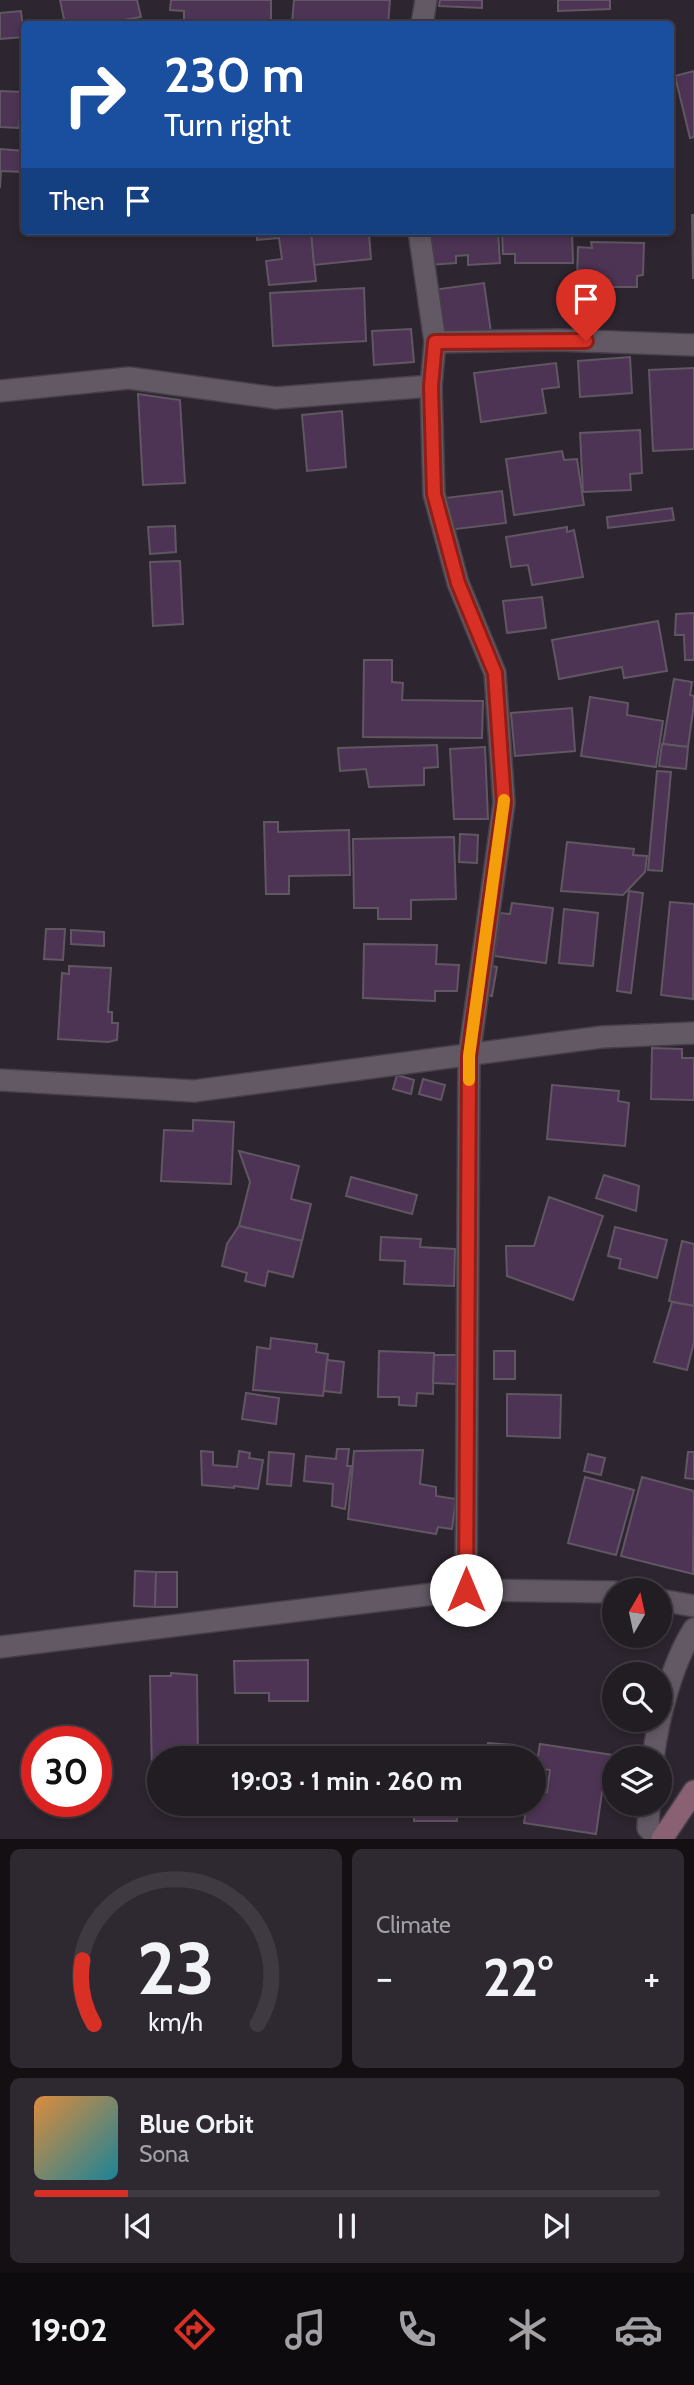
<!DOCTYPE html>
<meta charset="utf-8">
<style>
body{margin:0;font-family:Cabin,sans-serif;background:#2e2930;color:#f1f3f6;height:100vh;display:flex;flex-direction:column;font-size:26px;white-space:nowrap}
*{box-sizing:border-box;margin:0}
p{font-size:23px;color:#a2a1a6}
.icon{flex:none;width:38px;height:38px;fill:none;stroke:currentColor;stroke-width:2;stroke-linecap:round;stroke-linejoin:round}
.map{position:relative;height:1839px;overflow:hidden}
.side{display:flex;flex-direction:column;gap:10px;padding:10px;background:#130f13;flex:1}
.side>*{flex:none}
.banner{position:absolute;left:21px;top:21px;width:653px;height:214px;border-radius:7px;box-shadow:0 4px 10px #0003,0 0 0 2px #3f3a41;background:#1a4fa0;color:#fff;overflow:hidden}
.needle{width:46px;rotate:9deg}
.tools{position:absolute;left:602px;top:1578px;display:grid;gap:14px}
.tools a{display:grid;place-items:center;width:70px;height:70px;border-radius:50%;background:#221c23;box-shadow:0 4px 10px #0003,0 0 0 2px #3f3a41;font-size:35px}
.speed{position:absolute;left:21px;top:1726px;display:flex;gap:14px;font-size:35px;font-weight:700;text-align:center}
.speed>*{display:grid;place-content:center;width:91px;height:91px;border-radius:50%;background:#221c23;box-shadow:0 4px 10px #0003,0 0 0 2px #3f3a41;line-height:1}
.speed .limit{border:10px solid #d22;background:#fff;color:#111}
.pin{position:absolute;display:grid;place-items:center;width:60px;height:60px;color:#fff;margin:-72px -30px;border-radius:50% 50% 50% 0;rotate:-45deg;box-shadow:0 0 7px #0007}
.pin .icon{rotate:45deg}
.me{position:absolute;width:77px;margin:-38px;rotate:0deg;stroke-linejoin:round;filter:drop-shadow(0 0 5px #0008)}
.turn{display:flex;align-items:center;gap:24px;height:147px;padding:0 28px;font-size:32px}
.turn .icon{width:91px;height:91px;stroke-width:2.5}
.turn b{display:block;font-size:49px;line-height:60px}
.then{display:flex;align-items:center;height:66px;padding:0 28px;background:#0003;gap:14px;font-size:26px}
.big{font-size:52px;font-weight:800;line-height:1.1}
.side .card{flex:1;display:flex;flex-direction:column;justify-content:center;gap:10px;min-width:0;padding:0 24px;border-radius:10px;background:#2e2930}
.side .dial{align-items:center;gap:0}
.dial svg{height:182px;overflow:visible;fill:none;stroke:#3f3a41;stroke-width:7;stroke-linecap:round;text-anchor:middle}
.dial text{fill:#f1f3f6;stroke:none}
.song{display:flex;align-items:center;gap:21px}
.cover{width:84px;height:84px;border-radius:10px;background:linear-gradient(135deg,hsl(30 70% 55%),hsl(190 70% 35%))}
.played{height:7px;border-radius:4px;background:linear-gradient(90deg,#d93025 15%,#3f3a41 15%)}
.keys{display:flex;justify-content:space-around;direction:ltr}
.heat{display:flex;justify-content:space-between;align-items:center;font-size:38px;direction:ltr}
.side .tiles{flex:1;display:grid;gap:10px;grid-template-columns:1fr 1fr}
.card:last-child{grid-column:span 2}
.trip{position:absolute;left:147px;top:1746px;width:399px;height:70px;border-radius:35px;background:#221c23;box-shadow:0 4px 10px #0003,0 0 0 2px #3f3a41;font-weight:800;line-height:70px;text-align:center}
.tab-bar{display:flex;height:112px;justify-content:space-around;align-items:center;background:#0e0b0e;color:#a2a1a6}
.tab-bar .icon{width:49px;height:49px}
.tab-bar .selected{color:#d93025}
.tab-bar b{font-size:32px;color:#f1f3f6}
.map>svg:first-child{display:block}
.building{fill:#4d3354;stroke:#615763;stroke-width:2}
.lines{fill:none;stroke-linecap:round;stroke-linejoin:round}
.street-casing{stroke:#474049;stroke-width:24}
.secondary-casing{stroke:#474049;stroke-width:24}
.street{stroke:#625964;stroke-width:21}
.secondary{stroke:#8a6173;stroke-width:21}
.route-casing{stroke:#8d1f18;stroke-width:18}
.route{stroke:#d93025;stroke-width:12}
.slow{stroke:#f59e0b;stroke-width:12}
</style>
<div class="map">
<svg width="694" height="1839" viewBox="0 0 694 1839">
<rect width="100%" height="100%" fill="#2d252f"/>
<!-- building -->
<g class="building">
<polygon points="60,0 137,0 141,17 101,24 65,24"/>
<polygon points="171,0 271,0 271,24 184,24 184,11 170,10"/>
<polygon points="294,0 390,0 388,24 292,23"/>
<polygon points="440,0 482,0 482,8 439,6"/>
<polygon points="558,0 610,0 610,9 558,11"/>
<polygon points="21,11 24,37 0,39 0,13"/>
<polygon points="563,20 563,24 468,24 468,21"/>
<polygon points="694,71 694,137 690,138 675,76"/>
<polygon points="0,91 22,92 19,128 0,127"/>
<polygon points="0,149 24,151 24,172 1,171 0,188"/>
<polygon points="692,215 694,215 693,279"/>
<polygon points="257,231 311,231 316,281 269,285 266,261 282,259 279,238 257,240"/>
<polygon points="311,231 389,231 389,232 369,234 371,259 314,265"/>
<polygon points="427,231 498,231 500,263 468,265 468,255 456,256 456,263 428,265"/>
<polygon points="502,231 572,231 573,263 515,263 515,254 503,254"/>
<polygon points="591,242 644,243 643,275 637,276 637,287 610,287 609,280 577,279 578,247 592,248"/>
<polygon points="484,283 491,332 438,333 432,290"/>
<polygon points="364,288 366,341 273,346 270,293"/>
<polygon points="411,329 414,362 374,365 372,331"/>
<polygon points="630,357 632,393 580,397 578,361"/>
<polygon points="556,363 559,387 542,389 546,413 481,422 474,373"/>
<polygon points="694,368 694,449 653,451 649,370"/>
<polygon points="138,394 180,400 185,483 143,485"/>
<polygon points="342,411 346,467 307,471 302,415"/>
<polygon points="640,430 642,473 630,474 631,490 583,492 580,433"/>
<polygon points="562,451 564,460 577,459 584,505 514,515 506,459"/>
<polygon points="502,491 506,523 448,530 445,498"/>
<polygon points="672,508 674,520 608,528 607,517"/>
<polygon points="175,526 176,552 150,554 148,527"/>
<polygon points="567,527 567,532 574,530 583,577 532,585 528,565 511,567 506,537"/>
<polygon points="180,561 183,624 153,626 150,562"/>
<polygon points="542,597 546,628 507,633 503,601"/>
<polygon points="694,613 694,660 685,660 684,635 675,635 676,614"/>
<polygon points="658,621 667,671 624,678 622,667 559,679 552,640"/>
<polygon points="364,660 392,660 392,682 403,683 402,700 483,701 482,738 363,737"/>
<polygon points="674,679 692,682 690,695 694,696 694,704 688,747 663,744"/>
<polygon points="590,697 628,703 627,715 663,721 656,767 581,756"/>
<polygon points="572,708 575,751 515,756 511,713"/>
<polygon points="662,744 688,747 686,769 659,766"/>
<polygon points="437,745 438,767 424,768 424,785 369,787 366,769 340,771 338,748"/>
<polygon points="485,747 488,819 454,819 450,749"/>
<polygon points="657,771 671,772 662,871 648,870"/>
<polygon points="264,822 278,822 278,832 349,830 350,875 289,876 289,894 266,894"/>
<polygon points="460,834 478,835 477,863 459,862"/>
<polygon points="454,837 456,899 411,900 411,919 378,919 378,908 354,908 353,839"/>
<polygon points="567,842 634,849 633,855 647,856 645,872 623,895 561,891"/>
<polygon points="629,891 643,893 631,993 617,991"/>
<polygon points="670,902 694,904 693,999 661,995"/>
<polygon points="512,903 553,908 546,963 494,956 500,913 510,914"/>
<polygon points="564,909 598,913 593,966 559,963"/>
<polygon points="46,929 65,929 63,960 44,959"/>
<polygon points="71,930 104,932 104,946 71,944"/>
<polygon points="364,944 437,945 436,964 459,965 457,991 435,991 435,1001 363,998"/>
<polygon points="488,965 497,967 492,996 483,994"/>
<polygon points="69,966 111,968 108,1012 112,1012 112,1023 118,1023 117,1040 108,1042 58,1039 62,973 69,974"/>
<polygon points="652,1048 682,1049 682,1058 694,1058 694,1100 651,1099"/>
<polygon points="397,1075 414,1080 411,1094 393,1089"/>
<polygon points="423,1079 445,1085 441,1100 419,1094"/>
<polygon points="552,1085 619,1091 618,1101 629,1103 625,1146 547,1139"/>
<polygon points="193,1120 234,1122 231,1184 161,1181 164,1130 193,1131"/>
<polygon points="239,1151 299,1166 291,1199 311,1204 302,1241 239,1226 250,1182"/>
<polygon points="604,1175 639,1186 636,1211 596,1198"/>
<polygon points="351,1177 417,1195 412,1214 346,1196"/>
<polygon points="549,1197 603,1216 573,1300 507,1276 506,1246 534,1246"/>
<polygon points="239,1226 302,1241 293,1277 268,1271 265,1286 245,1281 247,1273 222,1266 227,1244"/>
<polygon points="615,1227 667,1240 657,1278 619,1268 621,1259 608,1256"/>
<polygon points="381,1237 421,1239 420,1247 455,1249 454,1286 404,1284 405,1261 380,1260"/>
<polygon points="682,1241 694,1244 694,1306 669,1301"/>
<polygon points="672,1302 694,1306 694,1342 687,1370 654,1362"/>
<polygon points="271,1338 317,1344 316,1352 328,1354 323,1396 253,1390 257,1347 270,1349"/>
<polygon points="379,1351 434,1353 433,1394 417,1393 416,1406 399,1405 399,1397 378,1397"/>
<rect x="494" y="1351" width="21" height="28"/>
<polygon points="434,1355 457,1355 456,1384 433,1383"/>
<polygon points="327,1360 344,1362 341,1393 324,1391"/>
<polygon points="246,1393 279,1398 276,1424 242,1419"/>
<polygon points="507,1394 561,1395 560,1438 507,1436"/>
<polygon points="337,1449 349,1449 347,1466 351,1466 345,1509 332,1506 333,1484 304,1481 306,1456 336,1459"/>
<polygon points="423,1450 420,1484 436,1487 436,1496 456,1499 452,1529 438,1527 436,1534 348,1519 354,1451"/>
<polygon points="201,1451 213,1452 213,1465 237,1467 239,1451 250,1453 249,1458 263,1460 258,1489 234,1486 234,1488 202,1485"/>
<polygon points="269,1452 294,1454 291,1486 267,1484"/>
<polygon points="688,1452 694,1452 694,1479 685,1478"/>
<polygon points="588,1454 605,1458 601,1475 584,1471"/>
<polygon points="585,1477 634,1490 616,1555 568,1543"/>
<polygon points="642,1477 694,1491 693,1574 621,1556"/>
<polygon points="135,1571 156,1572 155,1607 134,1606"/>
<polygon points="156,1572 177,1572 177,1607 155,1607"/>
<polygon points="308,1660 308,1701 269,1701 269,1693 235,1693 234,1661"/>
<polygon points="171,1673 197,1675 198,1759 159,1759 159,1775 152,1775 150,1676 171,1676"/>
<polygon points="488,1743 514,1745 513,1759 486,1759"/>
<polygon points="540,1744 633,1758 614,1759 614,1794 602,1792 596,1834 524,1823 527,1804 534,1804 534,1790 547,1792 550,1770 536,1768"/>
<rect x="413" y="1752" width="43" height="7"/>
<polygon points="414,1804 456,1804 457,1821 414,1821"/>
</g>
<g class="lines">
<defs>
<g id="street">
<polyline points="422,24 426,0"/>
<polyline points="419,231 435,342 431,386 434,494 458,583 495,673 504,803 469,1056 466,1590"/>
<polyline points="435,342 559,340 694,345"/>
<polyline points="0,391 129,378 276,398 431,386"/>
<polyline points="0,1080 194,1091 602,1037 694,1033"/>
<polyline points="660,1600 694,1606"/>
<polyline points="0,1647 466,1590 614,1592"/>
<path d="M653,1759C658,1718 672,1663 694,1629"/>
<polyline points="649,1804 648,1828 660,1839"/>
</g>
<polyline id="secondary" points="662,1839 694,1791"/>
</defs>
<!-- street casing -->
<use href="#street" class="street-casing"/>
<!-- secondary casing -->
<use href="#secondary" class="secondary-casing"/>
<!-- street -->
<use href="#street" class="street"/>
<!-- secondary -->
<use href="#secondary" class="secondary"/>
</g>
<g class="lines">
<defs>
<polyline id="route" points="466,1590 469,1056 504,803 495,673 458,583 434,494 431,386 435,342 586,341"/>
</defs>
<!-- route casing -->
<use href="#route" class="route-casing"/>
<!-- route -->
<use href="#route" class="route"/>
<!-- slow -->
<polyline class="slow" points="469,1080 469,1056 504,800"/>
</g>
</svg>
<div class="tools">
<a><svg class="needle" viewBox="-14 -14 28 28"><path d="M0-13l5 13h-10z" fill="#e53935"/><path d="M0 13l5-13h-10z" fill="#a2a1a6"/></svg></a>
<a><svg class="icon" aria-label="search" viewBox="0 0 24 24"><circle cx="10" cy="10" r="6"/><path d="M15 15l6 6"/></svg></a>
<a><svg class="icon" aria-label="layers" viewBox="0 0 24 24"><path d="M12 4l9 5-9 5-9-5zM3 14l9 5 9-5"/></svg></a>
</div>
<div class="speed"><div class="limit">30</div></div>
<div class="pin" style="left:586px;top:341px;background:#d93025"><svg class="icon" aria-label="arrive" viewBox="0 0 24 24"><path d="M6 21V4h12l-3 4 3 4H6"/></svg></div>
<svg class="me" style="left:466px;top:1590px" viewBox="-20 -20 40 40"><circle r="19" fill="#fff"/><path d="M0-13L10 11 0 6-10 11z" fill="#d93025"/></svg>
<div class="trip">19:03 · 1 min · 260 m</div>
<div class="banner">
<div class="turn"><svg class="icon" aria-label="right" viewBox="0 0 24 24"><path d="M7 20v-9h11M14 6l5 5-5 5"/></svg><div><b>230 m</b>Turn right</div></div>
<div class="then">Then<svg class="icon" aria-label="arrive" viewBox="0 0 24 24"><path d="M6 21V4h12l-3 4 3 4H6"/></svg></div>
</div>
</div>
<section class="side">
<div class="tiles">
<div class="card dial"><svg viewBox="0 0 100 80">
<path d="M14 69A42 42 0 1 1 86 69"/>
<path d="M14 69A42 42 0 0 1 9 41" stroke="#d93025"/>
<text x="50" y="56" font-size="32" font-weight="700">23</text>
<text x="50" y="72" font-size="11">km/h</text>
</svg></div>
<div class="card"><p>Climate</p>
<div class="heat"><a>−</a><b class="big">22°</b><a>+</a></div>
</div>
<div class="card">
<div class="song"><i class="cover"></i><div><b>Blue Orbit</b><p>Sona</p></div></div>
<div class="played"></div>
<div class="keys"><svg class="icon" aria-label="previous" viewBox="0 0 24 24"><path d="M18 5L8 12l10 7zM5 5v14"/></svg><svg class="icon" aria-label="pause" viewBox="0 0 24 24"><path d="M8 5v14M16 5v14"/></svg><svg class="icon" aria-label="next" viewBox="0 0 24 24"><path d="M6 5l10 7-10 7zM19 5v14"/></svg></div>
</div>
</div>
</section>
<nav class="tab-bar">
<b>19:02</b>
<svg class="icon selected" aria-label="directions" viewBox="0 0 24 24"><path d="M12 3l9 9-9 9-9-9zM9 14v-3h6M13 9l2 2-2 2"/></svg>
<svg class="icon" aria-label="music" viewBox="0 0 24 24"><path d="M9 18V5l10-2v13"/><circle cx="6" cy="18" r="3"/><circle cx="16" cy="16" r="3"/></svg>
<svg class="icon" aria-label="phone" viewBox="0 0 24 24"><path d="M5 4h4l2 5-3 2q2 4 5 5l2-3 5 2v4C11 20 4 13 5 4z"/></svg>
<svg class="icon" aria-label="climate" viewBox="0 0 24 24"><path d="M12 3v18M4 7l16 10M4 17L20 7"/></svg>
<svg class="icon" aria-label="car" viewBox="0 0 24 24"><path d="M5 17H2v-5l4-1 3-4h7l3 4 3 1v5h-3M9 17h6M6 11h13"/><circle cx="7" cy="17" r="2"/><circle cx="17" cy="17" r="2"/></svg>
</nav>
